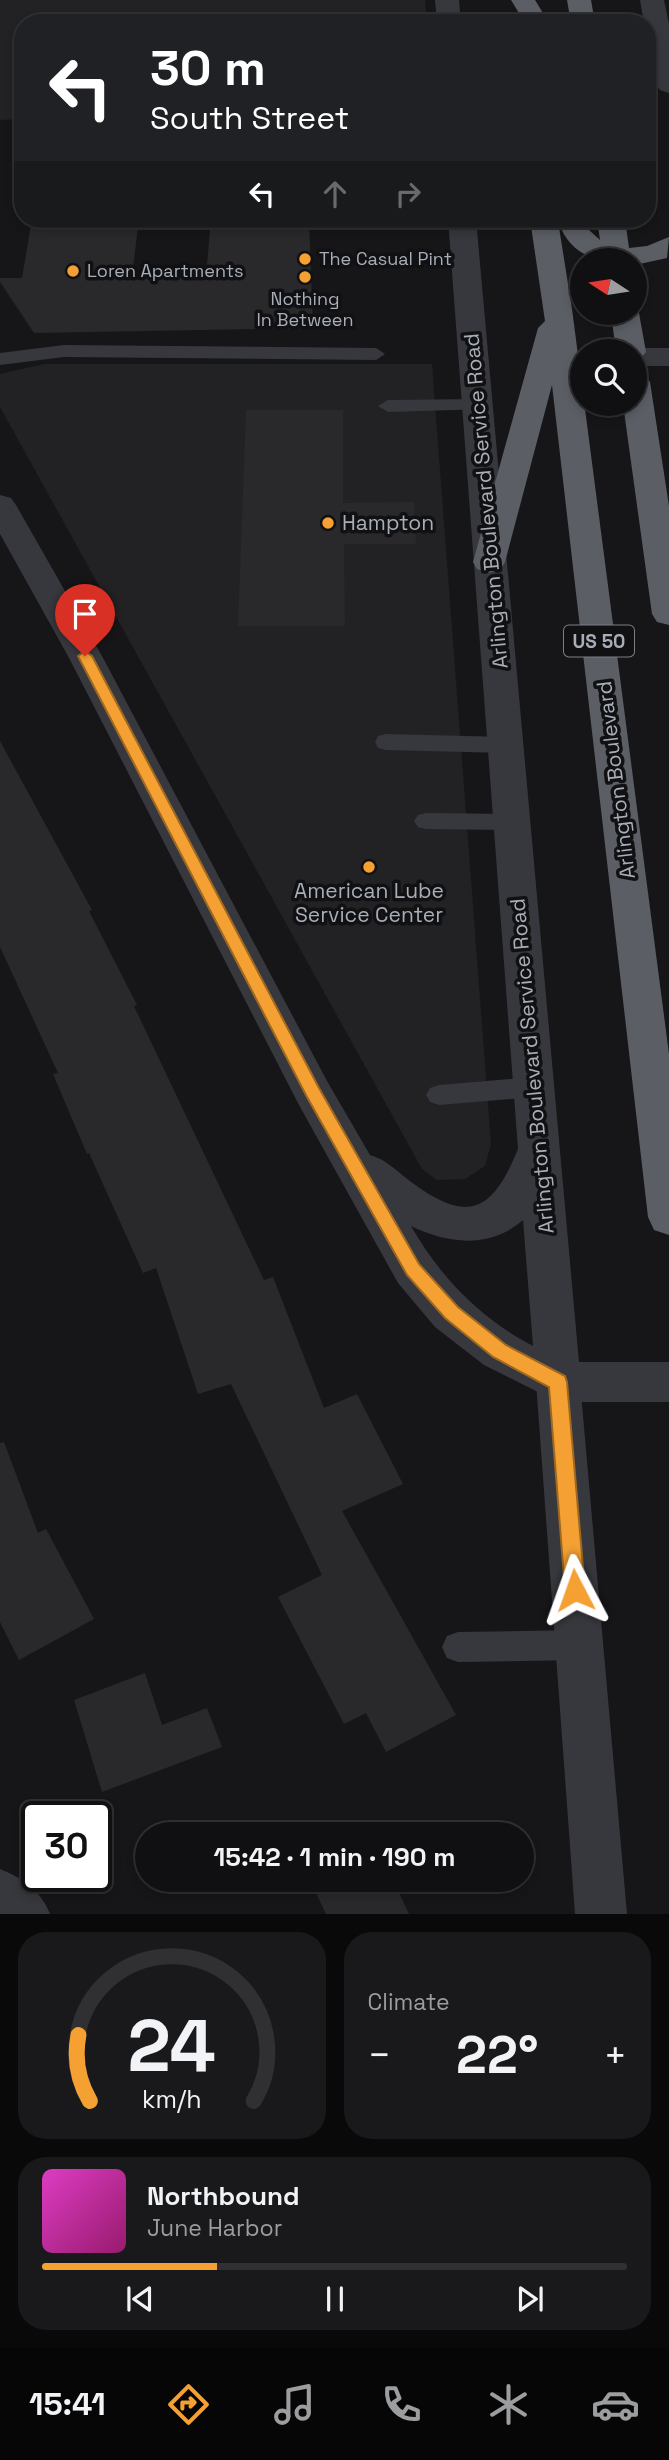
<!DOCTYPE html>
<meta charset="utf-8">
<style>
body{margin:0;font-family:"Space Grotesk",sans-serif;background:#19191b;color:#f1f3f6;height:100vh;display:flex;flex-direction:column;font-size:26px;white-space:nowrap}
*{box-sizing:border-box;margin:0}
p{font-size:23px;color:#9c9d9f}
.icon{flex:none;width:38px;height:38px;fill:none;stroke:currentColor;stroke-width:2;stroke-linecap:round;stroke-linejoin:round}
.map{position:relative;height:1914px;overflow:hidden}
.drawer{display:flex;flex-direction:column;gap:18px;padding:18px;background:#09090a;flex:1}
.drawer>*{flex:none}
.hud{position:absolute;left:14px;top:14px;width:642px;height:214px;border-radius:28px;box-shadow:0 4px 10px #0003,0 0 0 2px #303032;background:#202124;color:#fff;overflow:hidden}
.needle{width:46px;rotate:282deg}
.buttons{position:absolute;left:570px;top:248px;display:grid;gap:14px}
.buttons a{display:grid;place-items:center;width:77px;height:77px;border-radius:50%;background:#101012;box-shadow:0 4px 10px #0003,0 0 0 2px #303032;font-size:35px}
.speed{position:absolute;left:21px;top:1801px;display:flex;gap:14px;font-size:35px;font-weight:700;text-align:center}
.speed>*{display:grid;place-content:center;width:91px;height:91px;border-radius:50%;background:#101012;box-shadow:0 4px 10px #0003,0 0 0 2px #303032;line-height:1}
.speed .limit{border:4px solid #111;border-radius:10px;background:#fff;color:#111}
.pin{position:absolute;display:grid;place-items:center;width:60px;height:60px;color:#fff;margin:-72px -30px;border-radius:50% 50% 50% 0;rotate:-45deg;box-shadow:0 0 7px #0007}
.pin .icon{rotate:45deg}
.me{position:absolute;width:77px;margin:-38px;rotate:356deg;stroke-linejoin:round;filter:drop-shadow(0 0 5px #0008)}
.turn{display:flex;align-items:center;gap:24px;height:147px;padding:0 21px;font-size:32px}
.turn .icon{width:91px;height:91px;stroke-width:2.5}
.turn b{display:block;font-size:49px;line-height:60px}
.lanes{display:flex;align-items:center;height:66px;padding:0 21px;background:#0003;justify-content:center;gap:35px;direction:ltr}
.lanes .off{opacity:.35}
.big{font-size:52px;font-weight:700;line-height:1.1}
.drawer .widget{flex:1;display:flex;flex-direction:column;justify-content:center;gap:10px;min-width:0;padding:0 24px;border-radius:28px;background:#19191b}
.drawer .dial{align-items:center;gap:0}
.dial svg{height:182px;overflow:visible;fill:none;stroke:#303032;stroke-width:7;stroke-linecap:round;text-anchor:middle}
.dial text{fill:#f1f3f6;stroke:none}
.song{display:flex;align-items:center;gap:21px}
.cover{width:84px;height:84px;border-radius:10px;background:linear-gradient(135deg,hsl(310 70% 55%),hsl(320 70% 35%))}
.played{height:7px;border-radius:4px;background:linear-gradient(90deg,#f4a032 30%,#303032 30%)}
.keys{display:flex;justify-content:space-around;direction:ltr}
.heat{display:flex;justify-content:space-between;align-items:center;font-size:38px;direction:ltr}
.drawer .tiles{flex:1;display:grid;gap:18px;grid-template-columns:1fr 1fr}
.widget:last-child{grid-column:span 2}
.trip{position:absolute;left:135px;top:1822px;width:399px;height:70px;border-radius:35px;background:#101012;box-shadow:0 4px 10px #0003,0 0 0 2px #303032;font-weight:700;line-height:70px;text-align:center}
.dock{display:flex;height:112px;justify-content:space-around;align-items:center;background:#060607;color:#9c9d9f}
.dock .icon{width:49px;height:49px}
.dock .active{color:#f4a032}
.dock b{font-size:32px;color:#f1f3f6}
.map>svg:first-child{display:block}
.built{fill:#222225}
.building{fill:#29292c}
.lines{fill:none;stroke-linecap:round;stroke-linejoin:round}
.service{fill:#37383d;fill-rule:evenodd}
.minor{fill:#37383d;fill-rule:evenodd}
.tertiary{fill:#37383d;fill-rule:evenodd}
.trunk{fill:#5b5e65;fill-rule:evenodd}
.route{fill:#f4a032;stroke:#9f6820;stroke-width:2}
.poi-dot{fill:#f4a032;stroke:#111113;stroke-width:2.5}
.labels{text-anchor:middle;stroke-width:7;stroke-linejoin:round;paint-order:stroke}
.far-poi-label{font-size:18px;fill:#a8aeb8;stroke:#111113;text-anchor:start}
.shield{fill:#111113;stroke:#7b7f86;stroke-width:2}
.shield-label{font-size:19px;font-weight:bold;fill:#a8aeb8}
.street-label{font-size:21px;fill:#a8aeb8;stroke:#111113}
.poi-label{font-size:21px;fill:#a8aeb8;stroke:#111113;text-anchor:start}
</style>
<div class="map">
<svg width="669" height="1914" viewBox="0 0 669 1914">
<rect width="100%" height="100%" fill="#161618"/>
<!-- built -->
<g class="built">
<polygon points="0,0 425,0 427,23 23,23 23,119 0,120"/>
<polygon points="44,364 432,364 491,1144 485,1166 465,1179 437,1180 422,1169 0,407 0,374"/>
</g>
<!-- building -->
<g class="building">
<polygon points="32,219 139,219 132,276 206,276 211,219 309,219 313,328 34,333 0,282 0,278 22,278"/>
<polygon points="246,410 343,410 343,503 414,502 416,544 344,544 345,626 238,626"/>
<polygon points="0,741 92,910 89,911 137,1005 134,1006 264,1280 273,1277 324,1408 357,1394 403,1484 342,1511 456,1715 386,1752 366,1713 344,1724 278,1597 322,1575 231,1384 198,1394 156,1268 143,1273 89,1153 87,1154 53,1074 58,1073 0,947"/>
<polygon points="4,1442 38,1533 46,1529 94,1619 19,1660 0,1622 0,1443"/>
<polygon points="145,1673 162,1725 207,1708 222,1747 102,1792 74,1700"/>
<polygon points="310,1880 393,1880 409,1914 326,1914"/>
</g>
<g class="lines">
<!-- service -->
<g class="service">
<polygon points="64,345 376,348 385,354 376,360 64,357 0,365 0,353"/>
<polygon points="479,399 486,401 489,405 486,409 388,412 378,406 388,400"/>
<polygon points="386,734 506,737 514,739 517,745 514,751 506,753 386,750 378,748 375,742 378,736"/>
<polygon points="426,813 512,814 520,816 524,822 520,828 512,830 426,829 418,827 414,821 418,815"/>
<polygon points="534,1077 543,1080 547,1087 543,1094 534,1097 439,1105 430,1102 426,1095 430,1088 439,1085"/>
<polygon points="579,1630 590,1634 595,1645 590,1656 579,1660 458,1662 447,1658 442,1647 447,1636 458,1632"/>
</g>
<!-- minor -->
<g class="minor">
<polygon points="635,348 669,348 669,366 635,366 635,352 624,352"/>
<polygon points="558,1362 574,1368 580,1382 627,1914 575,1914 536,1382 542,1368"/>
<path d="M0,1869C24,1879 40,1890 50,1914H0Z"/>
</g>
<!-- tertiary -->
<g class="tertiary">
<polygon points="435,0 459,0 461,23 437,23"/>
<polygon points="640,0 664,0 669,24 669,93 660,90 656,85 648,39 648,23 644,23"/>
<path d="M448,219H476L579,1362H669V1402H558L484,1365L435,1327L398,1283L299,1105L68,656L0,534V495L11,498L16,505L102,656L327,1081L370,1155C388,1160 398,1173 414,1184C471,1226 494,1208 518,1149ZM523,1220L533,1346C481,1319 440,1277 411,1226C448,1244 490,1249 523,1220Z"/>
</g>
<!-- trunk -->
<g class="trunk">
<polygon points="511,0 535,0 549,23 525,23"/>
<polygon points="567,0 591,0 595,23 571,23"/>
<path d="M530,219H585L589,230L600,240L597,219H625L629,248L647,246L669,237L667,258L635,265V261C599,261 572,260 558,221L572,309L669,1054V1235L654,1230L648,1217L552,385L505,562L501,569L489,573L477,569L473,562L538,328L545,321Z"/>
<polygon points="635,307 639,313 646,352 641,358 635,360 635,352 616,352 611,313 635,313"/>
<polygon points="635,373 646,376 650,382 669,506 669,625 657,622 652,614 623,404 635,404"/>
</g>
</g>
<!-- route -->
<polygon class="route" points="85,651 92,656 319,1088 419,1264 458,1307 506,1345 565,1376 567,1382 585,1590 582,1597 575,1600 568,1597 565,1590 549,1387 493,1357 445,1318 407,1275 307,1097 78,656"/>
<!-- markers -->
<g class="poi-dot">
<circle cx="305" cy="259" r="7"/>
<circle cx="73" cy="271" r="7"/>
<circle cx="305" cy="277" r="7"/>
<circle cx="328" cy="523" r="7"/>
<circle cx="369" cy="867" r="7"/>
</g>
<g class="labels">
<!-- far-poi labels -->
<g class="far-poi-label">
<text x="319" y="265">The Casual Pint</text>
<text x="87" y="277">Loren Apartments</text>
<text x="305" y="305" text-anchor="middle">Nothing<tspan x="305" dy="21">In Between</tspan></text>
</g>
<!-- shield labels -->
<rect class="shield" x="564" y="625.5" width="70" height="31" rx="5"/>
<g class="shield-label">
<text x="599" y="648">US 50</text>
</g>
<!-- street labels -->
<g class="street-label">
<text transform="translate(486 501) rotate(-95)" y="7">Arlington Boulevard Service Road</text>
<text transform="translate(616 780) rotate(-97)" y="7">Arlington Boulevard</text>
<text transform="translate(532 1066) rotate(-95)" y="7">Arlington Boulevard Service Road</text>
</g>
<!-- poi labels -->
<g class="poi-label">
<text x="342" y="530">Hampton</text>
<text x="369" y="898" text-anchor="middle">American Lube<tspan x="369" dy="24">Service Center</tspan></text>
</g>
</g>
</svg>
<div class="buttons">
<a><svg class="needle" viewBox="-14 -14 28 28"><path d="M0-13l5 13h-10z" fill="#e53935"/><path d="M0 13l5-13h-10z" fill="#9c9d9f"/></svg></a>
<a><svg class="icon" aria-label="search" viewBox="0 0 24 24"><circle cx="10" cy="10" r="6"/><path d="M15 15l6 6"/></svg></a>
</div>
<div class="speed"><div class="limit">30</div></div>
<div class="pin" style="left:85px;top:656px;background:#d93025"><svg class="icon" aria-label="arrive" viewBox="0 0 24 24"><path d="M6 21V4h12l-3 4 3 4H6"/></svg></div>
<svg class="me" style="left:575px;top:1590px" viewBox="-20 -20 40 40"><path d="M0-17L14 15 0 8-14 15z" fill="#f4a032" stroke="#fff" stroke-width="4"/></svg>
<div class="trip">15:42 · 1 min · 190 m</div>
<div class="hud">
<div class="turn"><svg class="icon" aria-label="left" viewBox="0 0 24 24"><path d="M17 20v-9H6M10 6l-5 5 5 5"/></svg><div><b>30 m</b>South Street</div></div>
<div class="lanes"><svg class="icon" aria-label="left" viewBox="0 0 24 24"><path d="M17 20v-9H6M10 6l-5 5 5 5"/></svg><svg class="icon off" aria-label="ahead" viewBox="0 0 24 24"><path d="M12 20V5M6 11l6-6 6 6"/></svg><svg class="icon off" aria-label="right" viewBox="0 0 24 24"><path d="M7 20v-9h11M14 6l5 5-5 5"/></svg></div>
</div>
</div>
<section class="drawer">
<div class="tiles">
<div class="widget dial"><svg viewBox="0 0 100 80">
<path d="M14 69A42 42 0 1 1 86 69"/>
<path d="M14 69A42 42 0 0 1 9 40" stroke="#f4a032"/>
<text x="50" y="56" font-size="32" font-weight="700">24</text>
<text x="50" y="72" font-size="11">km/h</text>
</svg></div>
<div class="widget"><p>Climate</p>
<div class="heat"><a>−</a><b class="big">22°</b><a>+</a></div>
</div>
<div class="widget">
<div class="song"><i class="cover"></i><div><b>Northbound</b><p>June Harbor</p></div></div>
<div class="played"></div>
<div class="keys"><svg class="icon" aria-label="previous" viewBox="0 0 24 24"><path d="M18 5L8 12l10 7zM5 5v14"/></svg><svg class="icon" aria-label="pause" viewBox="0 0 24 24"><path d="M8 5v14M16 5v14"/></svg><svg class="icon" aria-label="next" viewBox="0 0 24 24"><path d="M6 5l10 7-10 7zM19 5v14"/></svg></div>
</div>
</div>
</section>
<nav class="dock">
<b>15:41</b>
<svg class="icon active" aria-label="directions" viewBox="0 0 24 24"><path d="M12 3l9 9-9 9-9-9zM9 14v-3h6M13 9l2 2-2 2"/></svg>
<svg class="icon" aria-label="music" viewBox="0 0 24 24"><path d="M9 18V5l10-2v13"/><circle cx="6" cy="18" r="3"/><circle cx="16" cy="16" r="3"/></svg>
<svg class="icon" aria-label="phone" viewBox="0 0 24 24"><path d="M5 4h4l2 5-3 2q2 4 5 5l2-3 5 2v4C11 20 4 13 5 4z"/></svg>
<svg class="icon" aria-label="climate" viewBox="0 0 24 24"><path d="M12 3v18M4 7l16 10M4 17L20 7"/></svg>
<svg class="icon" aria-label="car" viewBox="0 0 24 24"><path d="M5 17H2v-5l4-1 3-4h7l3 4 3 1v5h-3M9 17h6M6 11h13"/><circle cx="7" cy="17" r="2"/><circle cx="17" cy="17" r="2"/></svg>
</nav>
